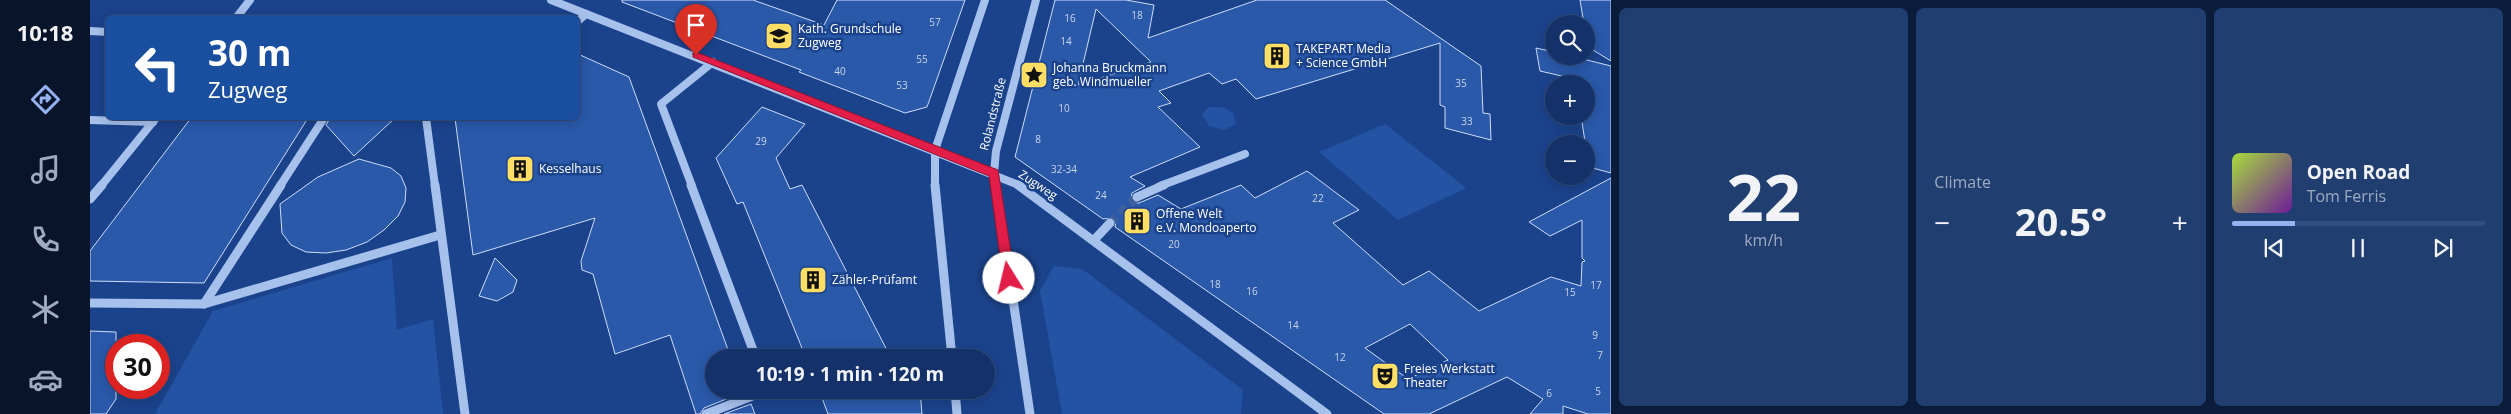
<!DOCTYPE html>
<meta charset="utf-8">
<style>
body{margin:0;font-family:"Open Sans",sans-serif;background:#213e71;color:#f1f3f6;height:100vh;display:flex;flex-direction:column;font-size:19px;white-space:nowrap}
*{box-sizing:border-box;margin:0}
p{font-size:16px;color:#9daac0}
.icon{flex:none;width:28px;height:28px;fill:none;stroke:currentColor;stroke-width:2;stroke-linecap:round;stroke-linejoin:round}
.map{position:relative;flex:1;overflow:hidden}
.sheet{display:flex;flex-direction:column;gap:8px;padding:8px;background:#0b1c3a;width:900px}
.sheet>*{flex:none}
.hud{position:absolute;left:15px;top:15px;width:475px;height:105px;border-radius:8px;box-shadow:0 2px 12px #0003,0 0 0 1px #334d7d;background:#1a4fa0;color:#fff;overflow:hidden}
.controls{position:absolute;left:1455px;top:15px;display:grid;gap:10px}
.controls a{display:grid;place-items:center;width:50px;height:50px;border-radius:50%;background:#143269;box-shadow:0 2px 12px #0003,0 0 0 1px #334d7d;font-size:25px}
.speed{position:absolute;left:15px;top:334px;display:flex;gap:10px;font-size:25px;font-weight:700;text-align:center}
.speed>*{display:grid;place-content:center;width:65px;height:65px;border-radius:50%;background:#143269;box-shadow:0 2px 12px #0003,0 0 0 1px #334d7d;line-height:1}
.speed .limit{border:8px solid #d22;background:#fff;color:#111}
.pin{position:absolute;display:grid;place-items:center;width:42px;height:42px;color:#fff;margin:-51px -21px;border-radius:50% 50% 50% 0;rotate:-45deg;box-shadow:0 0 5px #0007}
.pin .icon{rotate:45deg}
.me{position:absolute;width:55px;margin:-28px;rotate:351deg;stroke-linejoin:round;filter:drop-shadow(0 0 4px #0008)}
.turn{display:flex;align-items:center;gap:18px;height:105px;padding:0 20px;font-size:22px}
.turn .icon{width:65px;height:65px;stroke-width:2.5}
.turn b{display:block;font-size:35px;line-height:42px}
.big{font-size:38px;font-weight:700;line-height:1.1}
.sheet .widget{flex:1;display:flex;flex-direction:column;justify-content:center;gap:8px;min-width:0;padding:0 18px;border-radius:8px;background:#213e71}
.sheet .dial{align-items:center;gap:0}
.dial b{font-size:65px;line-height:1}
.song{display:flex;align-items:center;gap:15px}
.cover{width:60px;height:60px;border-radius:8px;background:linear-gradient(135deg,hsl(80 70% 55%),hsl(280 70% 35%))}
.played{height:5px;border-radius:2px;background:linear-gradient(90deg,#95b2f1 25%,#334d7d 25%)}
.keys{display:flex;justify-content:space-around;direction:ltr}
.heat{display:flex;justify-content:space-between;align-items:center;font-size:28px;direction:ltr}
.sheet .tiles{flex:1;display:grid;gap:8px;grid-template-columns:repeat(3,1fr)}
.trip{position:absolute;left:615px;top:349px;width:290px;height:50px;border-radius:25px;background:#143269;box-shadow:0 2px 12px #0003,0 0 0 1px #334d7d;font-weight:700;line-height:50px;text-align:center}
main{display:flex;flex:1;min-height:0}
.dock{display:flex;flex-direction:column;width:90px;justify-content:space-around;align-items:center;background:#08142a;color:#9daac0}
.dock .icon{width:35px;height:35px}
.dock .current{color:#95b2f1}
.dock b{font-size:22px;color:#f1f3f6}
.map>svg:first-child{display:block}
.green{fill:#2453a4}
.building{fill:#2a59aa;stroke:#cdddf9;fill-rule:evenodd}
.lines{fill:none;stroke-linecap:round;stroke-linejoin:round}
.minor-tunnel{stroke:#3d5f9d;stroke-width:9;stroke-dasharray:9 5;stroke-linecap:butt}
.minor-far1{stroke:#a7c1ed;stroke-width:8}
.minor{stroke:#a7c1ed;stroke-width:9}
.route{fill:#e11d48;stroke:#92132f}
.labels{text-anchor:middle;stroke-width:5;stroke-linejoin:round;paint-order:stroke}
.number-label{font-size:10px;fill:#cad6ea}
.poi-label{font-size:12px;fill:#fff;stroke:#1b438c;text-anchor:start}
.street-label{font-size:12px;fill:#fff;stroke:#1b438c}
</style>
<main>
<nav class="dock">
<b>10:18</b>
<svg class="icon current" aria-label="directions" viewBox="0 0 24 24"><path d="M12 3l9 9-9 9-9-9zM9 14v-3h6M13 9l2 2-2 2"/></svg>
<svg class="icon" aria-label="music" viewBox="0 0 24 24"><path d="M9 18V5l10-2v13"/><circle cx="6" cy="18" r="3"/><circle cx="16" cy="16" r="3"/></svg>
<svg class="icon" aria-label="phone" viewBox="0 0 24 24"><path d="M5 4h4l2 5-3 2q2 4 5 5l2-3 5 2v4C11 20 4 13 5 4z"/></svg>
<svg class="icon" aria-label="climate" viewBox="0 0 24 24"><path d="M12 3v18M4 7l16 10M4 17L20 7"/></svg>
<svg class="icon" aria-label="car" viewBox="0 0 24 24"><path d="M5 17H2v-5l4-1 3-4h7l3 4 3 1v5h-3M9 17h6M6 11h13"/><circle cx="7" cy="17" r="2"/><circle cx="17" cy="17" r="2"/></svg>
</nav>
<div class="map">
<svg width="1521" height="414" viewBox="0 0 1521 414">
<rect width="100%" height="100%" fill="#1b438c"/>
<!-- green -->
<g class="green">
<polygon points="1119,107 1132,107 1143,113 1146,124 1134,130 1119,126 1112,114"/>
<polygon points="1295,124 1376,188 1308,220 1229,152"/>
<polygon points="302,258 307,330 343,319 353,414 65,414 123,311"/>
<polygon points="964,266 992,269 1153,390 1151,414 972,414 950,291"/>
</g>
<!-- building -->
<g class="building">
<polygon points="532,0 663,0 734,25 747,0 875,0 837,107 815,113 709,72 711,70 532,2"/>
<path d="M965,0H1036L1064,5L1058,38L1167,0H1295L1391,66L1393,113L1400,114L1401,140L1355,128V107L1350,105V43L1166,99L1146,79L1132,84L1119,73L1069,91L1081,103L1068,107L1110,147L1040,177L1055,186L1042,193L1041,199L1044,203H1049L1068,195L1091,209L1151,185L1165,198L1217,171L1269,210L1243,223L1313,285L1339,271L1389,311L1461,277L1491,286L1492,262L1495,261L1492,258V220L1460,236L1439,222L1521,178V414H1498L1473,406V414H1440L1453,399L1417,377L1339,414H1294L1025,227L1026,222L1024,218L1013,219L925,157ZM1006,9L1061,62L988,85ZM1320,324L1358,360L1318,379L1275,348Z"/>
<polygon points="1490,0 1521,0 1521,61 1498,47 1496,24 1494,24"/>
<polygon points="1446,48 1464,52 1464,56 1481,56 1521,66 1521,173 1499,167 1491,116 1496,116 1496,84 1485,84 1485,79 1450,71"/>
<polygon points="488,54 539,77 641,358 624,358 624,390 656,391 614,408 610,414 606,414 580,335 525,354 503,274 492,270 491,261 505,218 383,255 365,118 488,118"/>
<polygon points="672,107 715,124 686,158 700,189 712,185 801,358 716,358 653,202 647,204 626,158"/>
<polygon points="101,118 218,118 114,283 0,281 0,251"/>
<polygon points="240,118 305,118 264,156 236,125"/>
<polygon points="269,159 301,168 311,176 316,188 315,202 308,216 294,230 277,242 256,250 236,253 216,252 201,245 192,233 190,204 228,177"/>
<polygon points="405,258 427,280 423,292 407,301 389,296"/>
<polygon points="0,331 26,332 26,399 16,414 0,414"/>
<polygon points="729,390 830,390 832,414 738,414"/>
<polygon points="661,404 665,414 634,414"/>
</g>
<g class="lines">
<!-- minor-tunnel -->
<polyline class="minor-tunnel" points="1020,223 1047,197"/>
<!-- minor-far1 -->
<g class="minor-far1">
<polyline points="461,0 931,186"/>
<polyline points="146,18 160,0"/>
<polyline points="488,21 496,14"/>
<polyline points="0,31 18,32"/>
<polyline points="336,118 345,186"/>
<polyline points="0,120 63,122"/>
<polyline points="11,186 66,118"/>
<polyline points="190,186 234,118"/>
<polyline points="602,186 571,104 623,62"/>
<polyline points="845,186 845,150 895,0"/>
<polyline points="906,186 904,173 906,151 946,0"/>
<polyline points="1070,186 1155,154"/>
</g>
<!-- minor -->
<g class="minor">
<polyline points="345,185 375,414"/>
<polyline points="601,185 666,358"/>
<polyline points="845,185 862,358"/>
<polyline points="906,185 940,414"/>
<polyline points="928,185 1237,414"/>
<polyline points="1047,197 1074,185"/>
<polyline points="0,199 12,185"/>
<polyline points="1005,239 1020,223"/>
<polyline points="0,303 114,304 350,235"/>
<polyline points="114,304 191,185"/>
<polyline points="865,390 867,414"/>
<polyline points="616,414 678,390"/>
</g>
</g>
<!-- route -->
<polygon class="route" points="606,52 908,170 925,278 923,281 919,283 913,278 899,176 603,57 603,53"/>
<!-- icons -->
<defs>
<symbol id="school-square" viewBox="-11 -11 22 22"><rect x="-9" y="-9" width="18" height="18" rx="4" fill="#fede64" stroke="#1b438c"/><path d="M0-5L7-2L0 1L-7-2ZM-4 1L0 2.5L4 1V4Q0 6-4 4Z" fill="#111"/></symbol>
<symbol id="building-square" viewBox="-11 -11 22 22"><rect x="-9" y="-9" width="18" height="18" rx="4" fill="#fede64" stroke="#1b438c"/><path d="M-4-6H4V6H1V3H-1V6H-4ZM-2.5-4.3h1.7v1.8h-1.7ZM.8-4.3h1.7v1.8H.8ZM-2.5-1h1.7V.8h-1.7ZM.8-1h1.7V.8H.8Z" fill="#111"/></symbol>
<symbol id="sight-square" viewBox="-11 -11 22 22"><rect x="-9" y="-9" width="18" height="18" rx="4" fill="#fede64" stroke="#1b438c"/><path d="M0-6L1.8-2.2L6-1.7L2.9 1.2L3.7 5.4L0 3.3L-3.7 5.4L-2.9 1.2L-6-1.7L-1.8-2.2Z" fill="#111"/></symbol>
<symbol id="theatre-square" viewBox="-11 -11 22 22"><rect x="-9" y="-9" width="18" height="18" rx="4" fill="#fede64" stroke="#1b438c"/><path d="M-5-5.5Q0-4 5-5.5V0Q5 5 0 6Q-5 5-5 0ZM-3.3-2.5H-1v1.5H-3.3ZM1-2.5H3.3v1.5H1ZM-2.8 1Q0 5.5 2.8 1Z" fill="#111"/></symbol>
</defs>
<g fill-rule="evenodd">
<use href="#school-square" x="673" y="20" width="32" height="32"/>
<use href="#building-square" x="1171" y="40" width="32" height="32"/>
<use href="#sight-square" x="928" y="59" width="32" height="32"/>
<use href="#building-square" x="414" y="153" width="32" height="32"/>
<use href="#building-square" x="1031" y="205" width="32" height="32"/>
<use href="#building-square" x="707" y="264" width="32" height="32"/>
<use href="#theatre-square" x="1279" y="360" width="32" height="32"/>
</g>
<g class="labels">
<!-- number labels -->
<g class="number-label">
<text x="1047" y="19">18</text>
<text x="980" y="22">16</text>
<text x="845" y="26">57</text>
<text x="976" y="45">14</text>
<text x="832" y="63">55</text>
<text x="750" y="75">40</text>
<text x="1371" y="87">35</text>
<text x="812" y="89">53</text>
<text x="974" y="112">10</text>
<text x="1377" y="125">33</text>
<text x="948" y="143">8</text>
<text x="671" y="145">29</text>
<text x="974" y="173">32-34</text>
<text x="1011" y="199">24</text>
<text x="1228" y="202">22</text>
<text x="1084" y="248">20</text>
<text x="1125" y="288">18</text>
<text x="1506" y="289">17</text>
<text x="1162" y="295">16</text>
<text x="1480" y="296">15</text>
<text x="1203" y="329">14</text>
<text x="1505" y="339">9</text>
<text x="1510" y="359">7</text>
<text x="1250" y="361">12</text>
<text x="1508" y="395">5</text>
<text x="1459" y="397">6</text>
</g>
<!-- poi labels -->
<g class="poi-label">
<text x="708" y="33">Kath. Grundschule<tspan x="708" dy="14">Zugweg</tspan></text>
<text x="1206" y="53">TAKEPART Media<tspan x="1206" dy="14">+ Science GmbH</tspan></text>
<text x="963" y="72">Johanna Bruckmann<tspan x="963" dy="14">geb. Windmueller</tspan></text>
<text x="449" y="173">Kesselhaus</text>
<text x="1066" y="218">Offene Welt<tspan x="1066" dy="14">e.V. Mondoaperto</tspan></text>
<text x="742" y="284">Zähler-Prüfamt</text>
<text x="1314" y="373">Freies Werkstatt<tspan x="1314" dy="14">Theater</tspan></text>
</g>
<!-- street labels -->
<g class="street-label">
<text transform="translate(903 114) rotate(-76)" y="4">Rolandstraße</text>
<text transform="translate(948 185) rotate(33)" y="4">Zugweg</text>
</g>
</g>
</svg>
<div class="controls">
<a><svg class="icon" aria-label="search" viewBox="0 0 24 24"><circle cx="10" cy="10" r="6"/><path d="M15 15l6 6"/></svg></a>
<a>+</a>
<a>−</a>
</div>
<div class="speed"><div class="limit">30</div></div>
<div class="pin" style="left:606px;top:55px;background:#d93025"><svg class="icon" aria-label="arrive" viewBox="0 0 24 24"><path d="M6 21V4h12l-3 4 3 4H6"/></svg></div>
<svg class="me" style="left:919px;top:278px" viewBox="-20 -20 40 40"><circle r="19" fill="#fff"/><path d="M0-13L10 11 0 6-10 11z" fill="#e11d48"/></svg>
<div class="trip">10:19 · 1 min · 120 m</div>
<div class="hud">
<div class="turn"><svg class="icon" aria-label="left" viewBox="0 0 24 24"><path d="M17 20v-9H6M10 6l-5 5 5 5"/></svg><div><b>30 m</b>Zugweg</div></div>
</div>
</div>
<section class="sheet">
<div class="tiles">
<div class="widget dial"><b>22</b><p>km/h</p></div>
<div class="widget"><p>Climate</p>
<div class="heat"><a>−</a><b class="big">20.5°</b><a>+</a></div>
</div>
<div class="widget">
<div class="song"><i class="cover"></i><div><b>Open Road</b><p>Tom Ferris</p></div></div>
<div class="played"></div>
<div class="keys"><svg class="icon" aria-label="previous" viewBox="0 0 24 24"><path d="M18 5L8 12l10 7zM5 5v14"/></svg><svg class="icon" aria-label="pause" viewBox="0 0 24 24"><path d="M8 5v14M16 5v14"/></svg><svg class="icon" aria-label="next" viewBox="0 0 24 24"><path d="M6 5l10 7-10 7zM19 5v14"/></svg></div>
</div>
</div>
</section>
</main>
